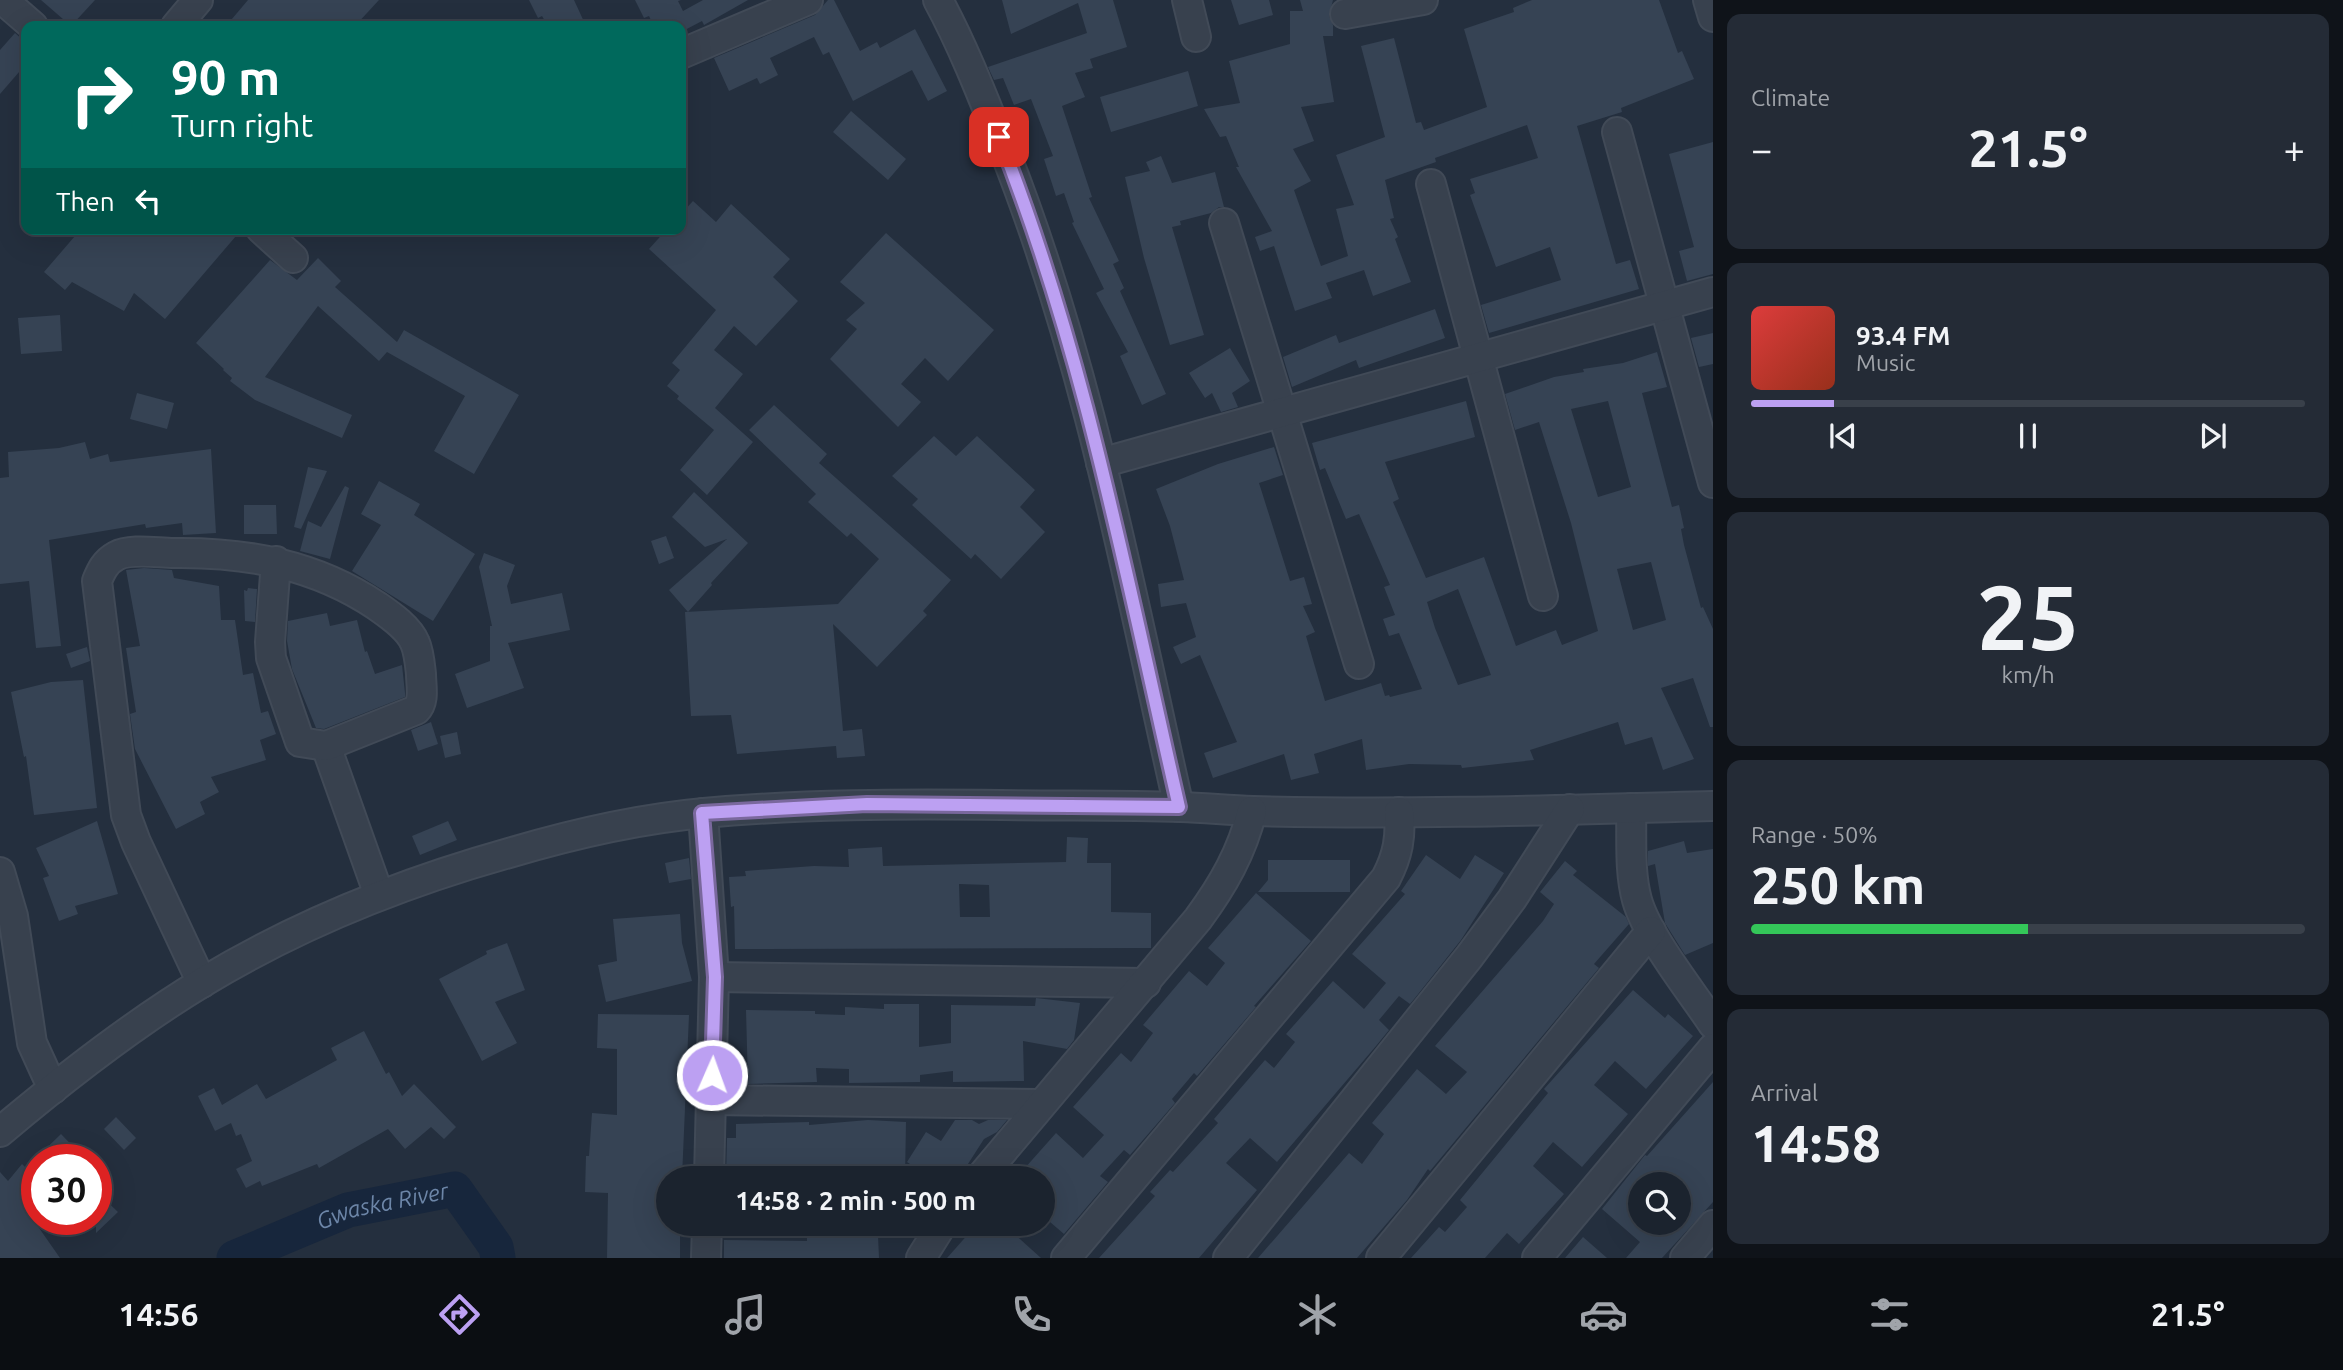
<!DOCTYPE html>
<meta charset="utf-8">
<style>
body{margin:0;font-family:Ubuntu,sans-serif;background:#242b36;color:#f1f3f6;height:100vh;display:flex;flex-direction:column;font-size:26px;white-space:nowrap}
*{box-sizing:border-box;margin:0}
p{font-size:23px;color:#a0a4aa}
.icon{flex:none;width:38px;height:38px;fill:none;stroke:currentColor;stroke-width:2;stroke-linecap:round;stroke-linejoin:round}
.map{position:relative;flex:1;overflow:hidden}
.details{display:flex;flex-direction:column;gap:14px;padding:14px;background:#0f1319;width:630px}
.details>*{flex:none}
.guide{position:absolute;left:21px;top:21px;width:665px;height:214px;border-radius:14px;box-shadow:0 7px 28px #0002,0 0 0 2px #39404a;background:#00695c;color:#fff;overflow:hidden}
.controls{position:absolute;left:1628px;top:1172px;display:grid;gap:14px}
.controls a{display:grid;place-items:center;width:63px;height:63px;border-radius:50%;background:#1b232e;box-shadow:0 7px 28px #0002,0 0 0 2px #39404a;font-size:35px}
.speed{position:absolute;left:21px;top:1144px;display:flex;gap:14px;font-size:35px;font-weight:700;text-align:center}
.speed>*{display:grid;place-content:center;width:91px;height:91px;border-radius:50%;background:#1b232e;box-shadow:0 7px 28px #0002,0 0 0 2px #39404a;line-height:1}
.speed .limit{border:10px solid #d22;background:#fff;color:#111}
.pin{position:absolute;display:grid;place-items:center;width:60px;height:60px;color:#fff;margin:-30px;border-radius:14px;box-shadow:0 4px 10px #0006}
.me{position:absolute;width:77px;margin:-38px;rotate:2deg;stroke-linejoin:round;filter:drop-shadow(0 0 5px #0008)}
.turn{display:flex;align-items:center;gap:24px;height:147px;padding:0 35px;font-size:32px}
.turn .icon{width:91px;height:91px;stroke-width:2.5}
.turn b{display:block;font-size:49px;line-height:60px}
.then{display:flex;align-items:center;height:66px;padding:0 35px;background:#0003;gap:14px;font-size:26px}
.big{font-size:52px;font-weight:700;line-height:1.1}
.details .widget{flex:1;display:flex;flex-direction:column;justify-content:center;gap:10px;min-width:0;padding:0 24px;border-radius:14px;background:#242b36}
.details .dial{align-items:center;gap:0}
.dial b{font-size:91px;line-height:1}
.song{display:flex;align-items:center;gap:21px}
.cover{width:84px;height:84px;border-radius:10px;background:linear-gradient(135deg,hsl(0 70% 55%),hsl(10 70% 35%))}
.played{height:7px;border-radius:4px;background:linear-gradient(90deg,#bca0f2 15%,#39404a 15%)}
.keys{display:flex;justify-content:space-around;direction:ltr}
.heat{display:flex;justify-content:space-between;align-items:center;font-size:38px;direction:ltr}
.charge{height:10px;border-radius:5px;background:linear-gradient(90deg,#34c759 50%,#39404a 0)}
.trip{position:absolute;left:656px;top:1166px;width:399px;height:70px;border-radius:35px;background:#1b232e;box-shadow:0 7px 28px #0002,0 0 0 2px #39404a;font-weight:700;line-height:70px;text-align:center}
.tab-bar{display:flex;height:112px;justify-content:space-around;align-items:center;background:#0b0e12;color:#a0a4aa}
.tab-bar .icon{width:49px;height:49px}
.tab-bar .on{color:#bca0f2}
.tab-bar b{font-size:32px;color:#f1f3f6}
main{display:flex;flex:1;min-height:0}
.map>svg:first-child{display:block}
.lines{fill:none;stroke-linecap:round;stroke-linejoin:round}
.river{stroke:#17263c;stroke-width:35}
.building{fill:#364354;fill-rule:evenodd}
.minor-casing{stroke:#414a57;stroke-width:32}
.minor{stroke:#38414e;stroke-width:28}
.route-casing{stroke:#7a689d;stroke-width:18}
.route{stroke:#bca0f2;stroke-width:12}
.labels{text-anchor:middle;stroke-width:7;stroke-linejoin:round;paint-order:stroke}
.water-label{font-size:23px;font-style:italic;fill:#6d86a8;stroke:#1d2633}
</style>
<main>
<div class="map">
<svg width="1713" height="1258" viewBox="0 0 1713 1258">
<rect width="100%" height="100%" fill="#242f3e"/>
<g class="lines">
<!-- river -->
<path class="river" id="s1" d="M234,1258L348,1210L455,1189L496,1247L498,1258"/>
</g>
<!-- building -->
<g class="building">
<polygon points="41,0 95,0 71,26"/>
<polygon points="248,0 379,0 355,26 226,26"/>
<polygon points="529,0 574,0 586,26 548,26 542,16 538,18"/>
<polygon points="635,0 681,0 678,1 683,11 703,0 748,0 704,25 702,21 681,32 681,26 654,26 649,16 644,18"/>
<polygon points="828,0 834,0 860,51 877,42 880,48 915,29 947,91 928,101 912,70 853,101 829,52 823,55 814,37 770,58 778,75 760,84 757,78 729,91 714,58 815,15"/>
<polygon points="1002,0 1113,0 1127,47 1090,59 1093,68 1075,73 1085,97 1062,106 1092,197 1089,198 1119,261 1113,264 1124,288 1120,291 1166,394 1142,405 1120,356 1128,352 1096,293 1104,289 1072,223 1074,222 1064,193 1056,196 1044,159 1053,156 1031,99 1014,105 1003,78 994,80 988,67 1087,33 1078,3 1011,34"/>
<polygon points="1231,0 1269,0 1273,15 1239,25"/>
<polygon points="1300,0 1333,0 1329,16 1333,25 1333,36 1323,36 1334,102 1301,107 1314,141 1293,149 1311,181 1294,190 1321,266 1348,256 1336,209 1354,205 1336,155 1385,137 1361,46 1394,38 1416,123 1421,122 1424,130 1487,107 1464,29 1514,12 1513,8 1532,0 1659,0 1678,53 1682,51 1694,79 1621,108 1622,112 1577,126 1616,264 1630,260 1639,289 1489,333 1481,305 1561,280 1550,247 1496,267 1470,195 1475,193 1470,179 1538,158 1527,125 1435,158 1436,162 1385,180 1394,218 1390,219 1398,237 1395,239 1411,282 1373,296 1364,270 1326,283 1332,298 1295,311 1274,246 1260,251 1255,237 1272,231 1236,167 1239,167 1226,136 1220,137 1204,109 1240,103 1229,61 1290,44 1290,11 1303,11"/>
<polygon points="15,33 26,43 26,64 0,94 0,50"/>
<polygon points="1188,71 1198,106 1111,132 1100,97"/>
<polygon points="851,111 906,159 888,180 833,132"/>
<polygon points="1713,142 1713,274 1687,281 1679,251 1694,247 1669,154"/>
<polygon points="1161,156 1172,183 1215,172 1224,207 1219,207 1211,213 1180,221 1181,225 1172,227 1204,335 1170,345 1144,258 1125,177 1150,171 1146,162"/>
<polygon points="693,201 716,222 731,204 790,259 773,277 798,301 756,346 734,326 714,350 743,374 715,408 753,442 707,495 680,470 714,430 677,399 679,396 667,386 680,370 672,363 716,310 649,249 667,229 681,229 681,214"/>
<polygon points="81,229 242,229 165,319 134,293 124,311 72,282 65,290 44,272"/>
<polygon points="886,233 994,330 948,381 925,358 901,384 921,402 898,427 830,359 857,329 846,320 865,303 840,282"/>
<polygon points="318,258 341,281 335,287 397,342 404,330 519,395 474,474 434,451 465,396 387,352 379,361 318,306 265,377 352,415 342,438 255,400 230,381 232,378 223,370 224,369 196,343 270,260 297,280"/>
<polygon points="1435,309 1445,338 1359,368 1356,360 1292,387 1283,357 1336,335 1339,343"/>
<polygon points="60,315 62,351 21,354 18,318"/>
<polygon points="1713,333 1713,364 1699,367 1691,338"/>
<polygon points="1230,348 1250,381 1232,393 1238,407 1221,412 1212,393 1205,398 1189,373"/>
<path d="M1657,352L1667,387L1642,393L1672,507L1679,505L1684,528L1681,529L1684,545L1701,608L1703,607L1713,629V727H1710L1693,678L1661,688L1694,759L1663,770L1652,737L1625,745L1618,722L1530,750L1534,760L1462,768L1461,765L1409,764L1366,770L1362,739L1314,754L1319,773L1291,780L1284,754L1213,778L1204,753L1237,742L1200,655L1181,664L1173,647L1196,637L1186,603L1161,607L1158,584L1184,580L1170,526L1156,489L1218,464L1274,447L1283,475L1259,483L1290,581L1304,577L1312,604L1303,606L1315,632L1306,636L1325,701L1381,683L1385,696L1389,695L1390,697L1422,689L1399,633L1389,636L1383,619L1395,615L1384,587L1390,585L1359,514L1346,519L1325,468L1320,470L1312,443L1466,401L1475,437L1385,462L1399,499L1393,502L1426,578L1484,557L1516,646L1556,630L1562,645L1598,631L1571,523L1539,422L1515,430L1505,394L1554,377L1584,372L1583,369L1623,363ZM1608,401L1631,487L1598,497L1571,409ZM1651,562L1666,620L1633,630L1617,569ZM1458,589L1491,675L1458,685L1435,628L1427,602Z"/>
<polygon points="137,393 174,403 167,429 130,419"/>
<polygon points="774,405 827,454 819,463 951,580 923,611 927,615 877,667 833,624 843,731 862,729 865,756 837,758 836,746 737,754 731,715 691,716 685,612 838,604 879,559 851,533 847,537 808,502 816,494 749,430"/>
<polygon points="934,436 956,456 977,436 1035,490 1020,507 1045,532 1001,579 975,554 971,559 912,505 918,499 892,476"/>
<polygon points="85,442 90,459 108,454 110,462 211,449 216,533 183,535 182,523 146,528 145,524 49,540 61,646 36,648 29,581 0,584 0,478 9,477 8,452 59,448"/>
<polygon points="308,467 327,471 301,529 294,527"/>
<polygon points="379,481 420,504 414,515 475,554 433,621 352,571 381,525 361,514"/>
<polygon points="345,486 349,488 330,559 300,551 308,521 321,527"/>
<polygon points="694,492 748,543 711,583 712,585 688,612 669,590 727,539 705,547 672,517"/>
<polygon points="244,505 276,505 277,534 244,534"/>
<polygon points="666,536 674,558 659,564 651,541"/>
<polygon points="484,553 515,565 507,586 511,604 562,593 570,630 508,643 524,688 467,708 455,674 490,661 490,626 492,626 479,567"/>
<polygon points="144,568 172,570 174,578 219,586 221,620 235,620 243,675 253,673 261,713 268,711 276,734 260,740 266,760 211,777 219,792 200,802 205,814 176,829 135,749 130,714 136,712 126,648 140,646 126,570"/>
<polygon points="248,588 257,589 255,622 245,621 244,590 247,591"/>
<polygon points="327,613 330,626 357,620 365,652 367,651 375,674 402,665 405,693 405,697 324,729 316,728 292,669 287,641 288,621"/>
<polygon points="87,647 90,661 71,668 66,654"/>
<polygon points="83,680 97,808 34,815 26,756 24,757 11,692 51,682"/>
<polygon points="431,722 438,744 418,751 411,730"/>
<polygon points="457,732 461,754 445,758 440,736"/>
<polygon points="97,821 118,894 75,906 78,914 59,921 43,878 49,876 36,848"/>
<polygon points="448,821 457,840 420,855 412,836"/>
<path d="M1067,837L1088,838L1087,863H1111V912L1151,913V948L735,949L734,906L731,907L729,877L746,876L745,871L814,866L849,867L848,849L882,847L883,866L1066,862ZM959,884L989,885L990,917H960Z"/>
<polygon points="1684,841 1687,853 1713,849 1713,943 1685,955 1665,923 1655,864 1648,866 1648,851"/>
<polygon points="1426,855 1460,879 1475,855 1504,873 1461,940 1415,998 1410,1004 1399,996 1379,1020 1389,1030 1376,1046 1277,1162 1250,1138 1226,1163 1257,1190 1199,1258 1099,1258 1155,1196 1150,1192 1170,1170 1173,1172 1218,1123 1214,1119 1265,1060 1274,1068 1295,1042 1286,1034 1333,981 1364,1009 1386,983 1352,954 1405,894 1401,891"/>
<polygon points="689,858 691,879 669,883 665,863"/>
<polygon points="1268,860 1350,860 1350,892 1258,892 1268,880"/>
<polygon points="1565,861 1577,871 1573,875 1626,917 1629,924 1594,964 1599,968 1430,1171 1428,1169 1407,1200 1357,1258 1258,1258 1349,1153 1362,1164 1384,1134 1372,1123 1417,1069 1446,1094 1467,1072 1435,1046 1543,921 1554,904 1540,892"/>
<polygon points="1256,893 1311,941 1254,1006 1256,1007 1197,1076 1194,1073 1172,1099 1175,1103 1130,1155 1124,1150 1100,1176 1108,1182 1064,1234 1043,1216 1043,1178 1016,1178 1056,1133 1083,1158 1104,1135 1073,1107 1121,1053 1131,1062 1153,1033 1143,1025 1189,971 1207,986 1225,963 1208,948"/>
<polygon points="680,914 682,943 692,981 606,1002 598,965 617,961 613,919"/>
<polygon points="507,943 525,990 495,1002 517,1043 482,1061 439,979 487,954 486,951"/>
<polygon points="1633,990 1665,1018 1668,1014 1693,1036 1646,1089 1615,1061 1594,1085 1628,1114 1582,1167 1553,1142 1533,1166 1564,1194 1519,1244 1507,1233 1485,1258 1411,1258 1439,1227 1445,1232 1467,1207 1460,1200 1548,1093 1544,1089"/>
<polygon points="1036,998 1080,1003 1074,1040 1067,1049 1023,1041 1024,1081 953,1082 953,1071 920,1075 920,1082 849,1083 849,1069 816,1068 817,1082 748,1084 746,1010 815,1011 815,1014 845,1015 845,1007 884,1009 884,1004 919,1004 919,1047 951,1043 951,1005 1035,1006"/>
<polygon points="598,1014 689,1015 682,1178 668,1178 668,1223 680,1223 680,1258 607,1258 608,1193 585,1192 586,1156 589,1156 592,1113 617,1115 617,1049 597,1048"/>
<polygon points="364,1031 386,1074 389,1072 402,1096 414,1084 456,1127 444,1139 431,1127 405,1149 388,1129 319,1168 317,1164 262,1186 260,1181 246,1188 236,1169 252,1161 241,1134 236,1136 231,1123 215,1131 198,1096 214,1088 222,1105 257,1084 266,1099 337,1060 331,1048"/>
<path d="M1713,1082V1202L1662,1258H1626L1640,1242L1602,1209L1645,1155L1647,1156ZM1640,1185H1678V1223H1640Z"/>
<polygon points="116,1117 136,1138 124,1150 104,1129"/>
<polygon points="868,1120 906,1122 905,1178 726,1178 727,1138 736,1138 736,1124 809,1122 809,1125"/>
<polygon points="955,1120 972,1120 979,1124 988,1120 1007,1120 997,1132 984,1139 959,1178 931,1178 907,1162 926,1132 941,1141"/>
<polygon points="61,1134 86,1160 37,1160 37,1191 24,1198 27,1202 23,1205 60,1258 0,1258 0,1172 8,1181 22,1164 26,1168"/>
<polygon points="96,1191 118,1212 96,1233"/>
<polygon points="978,1223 1002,1223 1041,1258 947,1258"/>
<polygon points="807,1235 878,1235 879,1258 724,1258 724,1240 807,1241"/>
<polygon points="1583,1237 1607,1258 1565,1258"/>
</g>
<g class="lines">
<defs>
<g id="minor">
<polyline points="3,0 33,26"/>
<path d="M938,0C964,48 984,100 1004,150C1088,362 1129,586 1179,807"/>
<polyline points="1187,0 1196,37"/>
<polyline points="1708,0 1713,17"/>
<polyline points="1345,14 1423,0"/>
<polyline points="176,26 198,0"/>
<polyline points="681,54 808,0"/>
<polyline points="1617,132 1713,483"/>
<polyline points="1431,184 1543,596"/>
<polyline points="1224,223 1359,664"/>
<polyline points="261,229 293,258"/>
<polyline points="1101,463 1713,292"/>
<polyline points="326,746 379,895"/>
<path d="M1631,808C1632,838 1629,871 1637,900C1647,936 1691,991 1713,1024"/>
<polyline points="703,813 714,977 709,1178"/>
<polyline points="0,872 13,916 32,1043 53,1089"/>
<polyline points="714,977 1146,983"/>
<path d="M202,983L136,842L126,815L97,581C101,571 105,562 116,556C131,548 157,553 174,553C247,552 316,565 377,606C390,615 409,628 415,643C419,652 420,665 421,674C421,686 425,701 416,710L326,746L300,742L271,658L270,642L276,561"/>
<polyline points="711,1100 1040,1104"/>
<path d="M0,1132C64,1078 132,1025 203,982C299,924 402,883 509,853C573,834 638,819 704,813C802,804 902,804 1001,805C1061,806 1121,805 1181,807C1205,808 1229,810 1253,811C1406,815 1560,810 1713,806"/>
<path d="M980,1178L1198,919C1223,885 1242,852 1252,811"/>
<polyline points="706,1258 707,1223"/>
<polyline points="921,1258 943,1223"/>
<path d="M1066,1258L1386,878C1398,855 1401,837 1399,812"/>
<polyline points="1228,1258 1469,957 1512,899 1570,809"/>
<polyline points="1381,1258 1651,931"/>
<polyline points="1537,1258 1713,1048"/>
<polyline points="1685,1258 1713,1225"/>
</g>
</defs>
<!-- minor casing -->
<use href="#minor" class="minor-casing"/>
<!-- minor -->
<use href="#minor" class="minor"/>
</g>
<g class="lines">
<defs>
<path id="route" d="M712,1075L715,977L702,813L867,804L1179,807C1127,581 1085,353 999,137"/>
</defs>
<!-- route casing -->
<use href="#route" class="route-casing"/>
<!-- route -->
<use href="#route" class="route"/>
</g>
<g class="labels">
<!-- water labels -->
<g class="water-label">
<text dy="8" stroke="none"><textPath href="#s1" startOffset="158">Gwaska River</textPath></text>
</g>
</g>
</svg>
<div class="controls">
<a><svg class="icon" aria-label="search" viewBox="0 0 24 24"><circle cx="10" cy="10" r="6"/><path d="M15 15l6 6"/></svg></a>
</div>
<div class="speed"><div class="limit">30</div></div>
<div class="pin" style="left:999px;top:137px;background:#d93025"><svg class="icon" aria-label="arrive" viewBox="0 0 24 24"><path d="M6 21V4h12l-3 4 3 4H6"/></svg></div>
<svg class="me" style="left:712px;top:1075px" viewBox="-20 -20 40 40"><circle r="17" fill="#bca0f2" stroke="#fff" stroke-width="3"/><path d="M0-11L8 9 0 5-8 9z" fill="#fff"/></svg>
<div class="trip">14:58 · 2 min · 500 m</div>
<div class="guide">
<div class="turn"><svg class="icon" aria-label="right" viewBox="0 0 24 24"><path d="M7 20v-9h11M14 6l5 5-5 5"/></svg><div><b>90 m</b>Turn right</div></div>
<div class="then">Then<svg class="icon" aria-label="left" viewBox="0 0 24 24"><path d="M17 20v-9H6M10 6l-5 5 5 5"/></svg></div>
</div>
</div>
<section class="details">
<div class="widget"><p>Climate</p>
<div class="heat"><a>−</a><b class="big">21.5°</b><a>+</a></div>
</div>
<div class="widget">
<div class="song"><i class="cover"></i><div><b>93.4 FM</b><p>Music</p></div></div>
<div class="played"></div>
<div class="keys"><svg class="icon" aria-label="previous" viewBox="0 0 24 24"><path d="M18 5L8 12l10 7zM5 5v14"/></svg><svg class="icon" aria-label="pause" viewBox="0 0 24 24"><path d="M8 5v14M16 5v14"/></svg><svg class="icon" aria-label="next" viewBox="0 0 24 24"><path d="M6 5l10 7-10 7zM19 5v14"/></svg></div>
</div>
<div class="widget dial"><b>25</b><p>km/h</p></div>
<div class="widget"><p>Range · 50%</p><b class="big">250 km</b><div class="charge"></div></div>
<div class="widget"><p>Arrival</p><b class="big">14:58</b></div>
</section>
</main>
<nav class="tab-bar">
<b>14:56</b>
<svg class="icon on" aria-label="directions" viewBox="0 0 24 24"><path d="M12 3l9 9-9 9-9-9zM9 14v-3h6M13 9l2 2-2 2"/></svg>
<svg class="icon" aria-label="music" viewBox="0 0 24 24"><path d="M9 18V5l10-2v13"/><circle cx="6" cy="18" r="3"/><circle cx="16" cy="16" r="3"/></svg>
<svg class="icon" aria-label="phone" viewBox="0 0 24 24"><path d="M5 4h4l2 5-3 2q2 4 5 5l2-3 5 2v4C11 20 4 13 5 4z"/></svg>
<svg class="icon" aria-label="climate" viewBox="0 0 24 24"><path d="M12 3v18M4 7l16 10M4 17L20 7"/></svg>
<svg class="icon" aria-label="car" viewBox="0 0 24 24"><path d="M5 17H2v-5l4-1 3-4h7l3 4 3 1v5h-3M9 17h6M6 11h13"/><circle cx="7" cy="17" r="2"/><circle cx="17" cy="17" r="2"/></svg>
<svg class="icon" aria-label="filters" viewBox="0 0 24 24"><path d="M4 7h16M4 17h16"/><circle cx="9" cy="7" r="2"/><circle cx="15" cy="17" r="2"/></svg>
<b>21.5°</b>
</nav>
